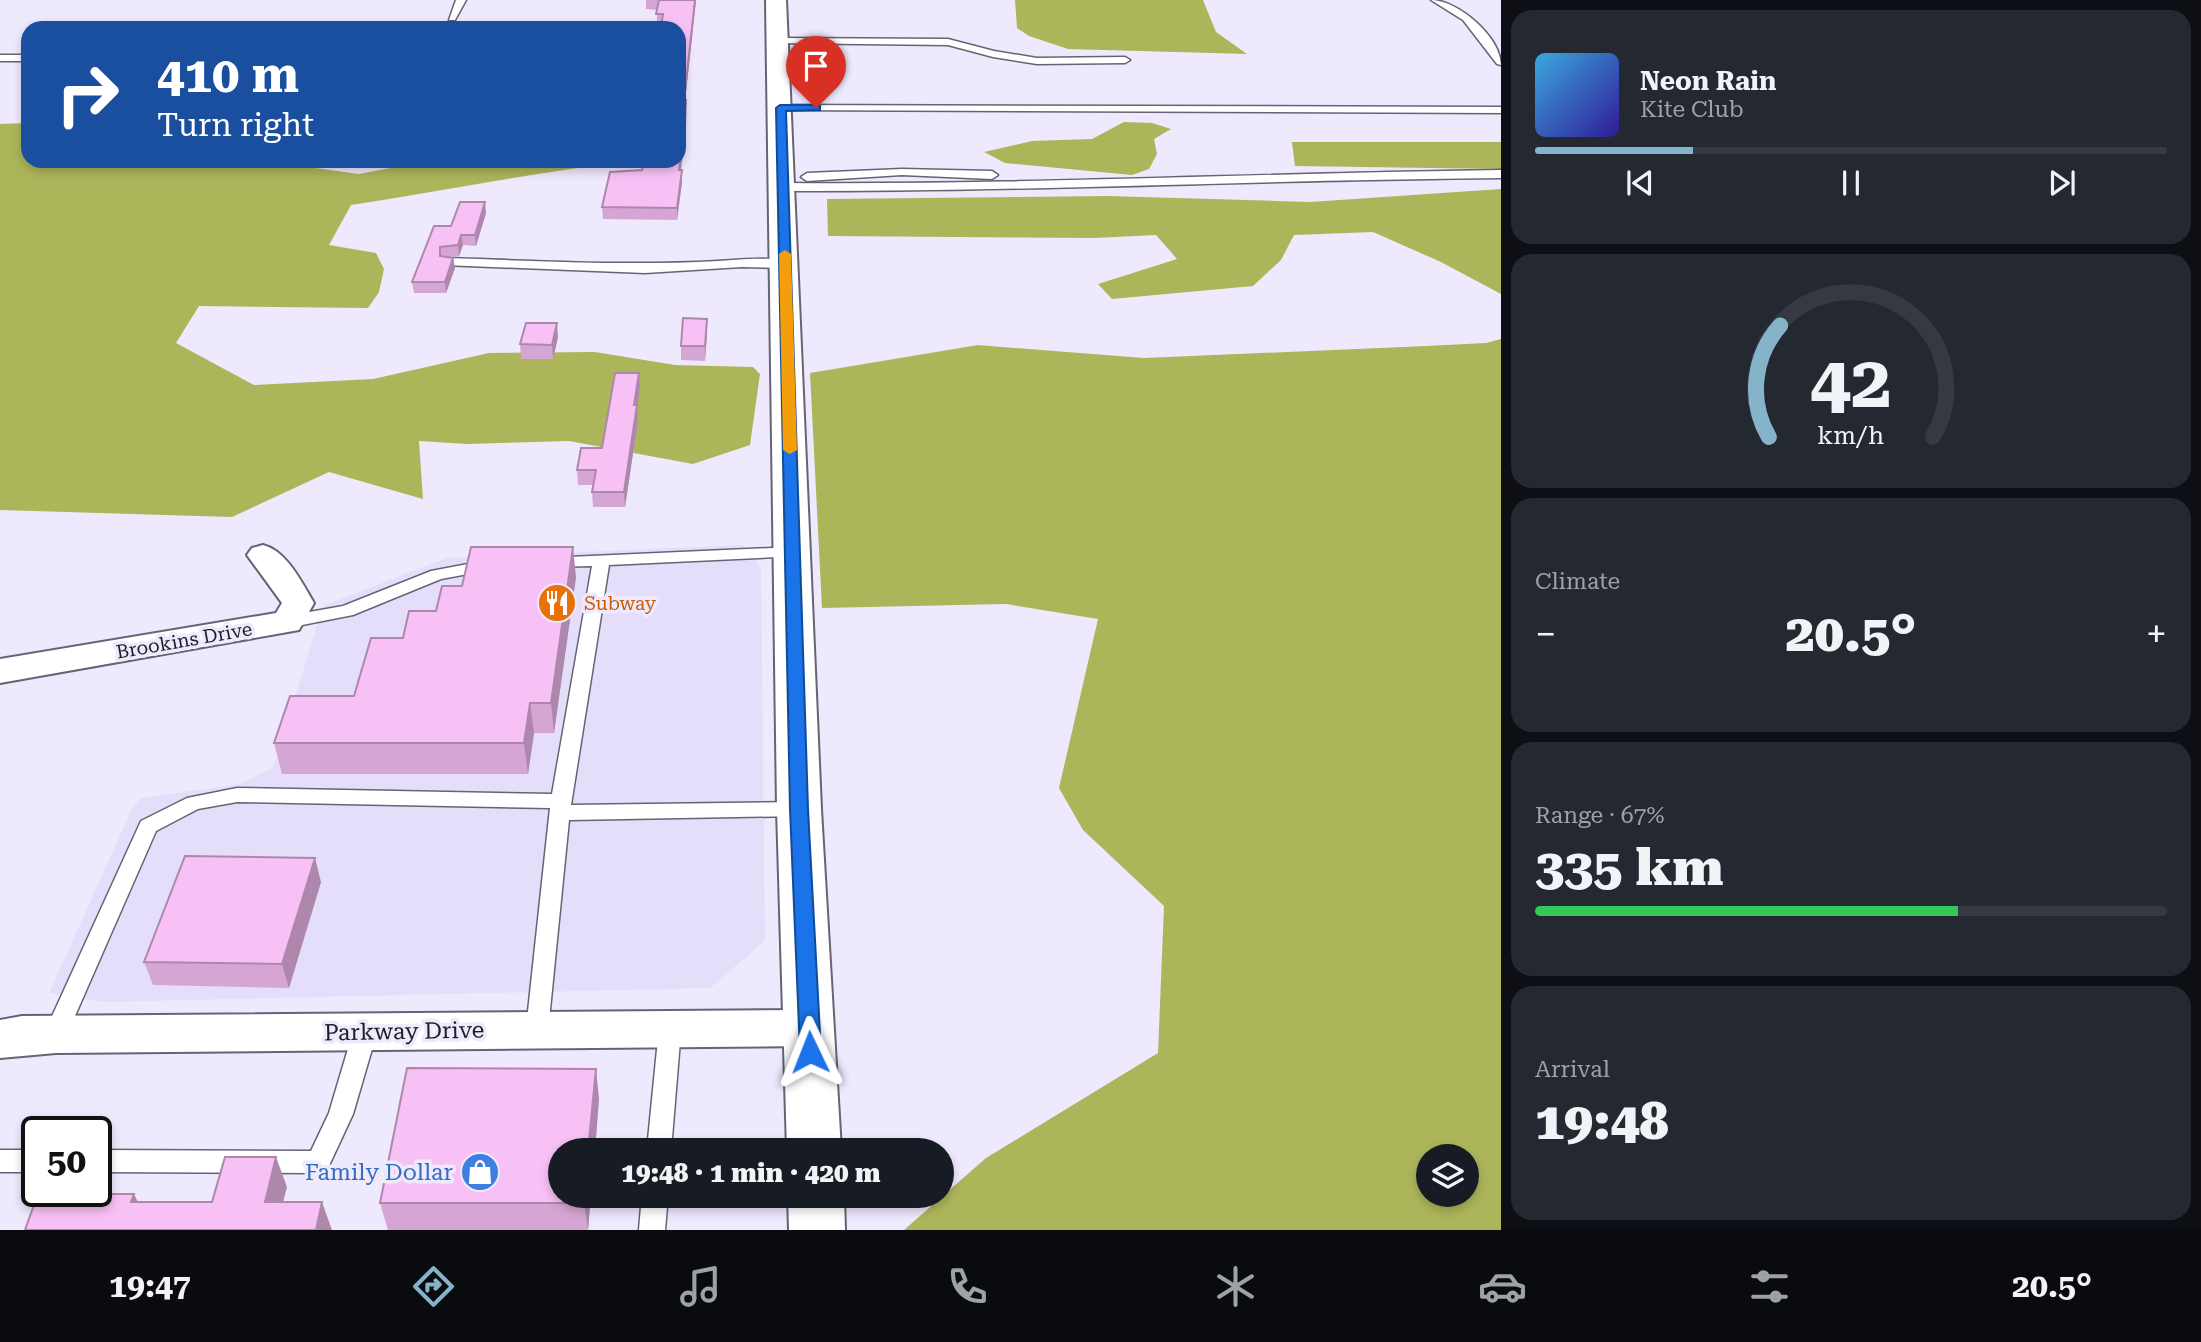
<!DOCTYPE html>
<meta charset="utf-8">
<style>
body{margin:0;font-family:"Roboto Serif",serif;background:#242831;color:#f1f3f6;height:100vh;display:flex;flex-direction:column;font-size:26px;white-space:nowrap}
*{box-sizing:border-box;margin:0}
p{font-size:23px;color:#9ea1a6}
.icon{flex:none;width:38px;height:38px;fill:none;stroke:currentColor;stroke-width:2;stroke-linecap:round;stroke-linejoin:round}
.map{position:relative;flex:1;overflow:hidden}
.details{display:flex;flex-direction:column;gap:10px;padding:10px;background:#0d0f14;width:700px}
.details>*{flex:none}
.banner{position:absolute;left:21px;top:21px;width:665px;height:147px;border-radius:21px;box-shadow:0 4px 10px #0003;background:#1a4fa0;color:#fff;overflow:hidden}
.tools{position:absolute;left:1416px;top:1144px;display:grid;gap:14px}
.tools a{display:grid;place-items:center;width:63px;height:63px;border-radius:50%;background:#171b24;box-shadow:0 4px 10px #0003;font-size:35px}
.speed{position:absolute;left:21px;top:1116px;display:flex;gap:14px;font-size:35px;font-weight:700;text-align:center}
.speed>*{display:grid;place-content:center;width:91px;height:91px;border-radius:50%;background:#171b24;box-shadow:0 4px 10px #0003;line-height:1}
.speed .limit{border:4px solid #111;border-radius:10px;background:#fff;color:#111}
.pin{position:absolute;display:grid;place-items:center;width:60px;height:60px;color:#fff;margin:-72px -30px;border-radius:50% 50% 50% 0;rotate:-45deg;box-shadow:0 0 7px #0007}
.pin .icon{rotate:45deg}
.me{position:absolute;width:77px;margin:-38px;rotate:358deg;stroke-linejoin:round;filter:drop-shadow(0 0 5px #0008)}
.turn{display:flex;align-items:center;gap:24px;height:147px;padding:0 21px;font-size:32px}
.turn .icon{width:91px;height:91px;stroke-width:2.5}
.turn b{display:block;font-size:49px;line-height:60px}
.big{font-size:52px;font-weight:800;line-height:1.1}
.details .card{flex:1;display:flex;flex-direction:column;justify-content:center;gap:10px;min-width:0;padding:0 24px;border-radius:21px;background:#242831}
.details .dial{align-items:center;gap:0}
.dial svg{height:182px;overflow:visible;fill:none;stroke:#363941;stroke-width:7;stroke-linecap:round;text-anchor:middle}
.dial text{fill:#f1f3f6;stroke:none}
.song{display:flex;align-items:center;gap:21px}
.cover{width:84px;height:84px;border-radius:10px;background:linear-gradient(135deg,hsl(200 70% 55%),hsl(250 70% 35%))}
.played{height:7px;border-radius:4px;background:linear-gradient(90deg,#85b4ca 25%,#363941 25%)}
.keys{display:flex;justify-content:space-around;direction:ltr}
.heat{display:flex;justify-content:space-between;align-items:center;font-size:38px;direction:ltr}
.charge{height:10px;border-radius:5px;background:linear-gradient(90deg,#34c759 67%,#363941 0)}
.trip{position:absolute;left:548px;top:1138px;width:406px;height:70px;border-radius:35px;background:#171b24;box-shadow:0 4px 10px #0003;font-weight:800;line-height:70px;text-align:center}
.menu{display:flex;height:112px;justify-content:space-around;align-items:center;background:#090b0e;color:#9ea1a6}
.menu .icon{width:49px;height:49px}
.menu .current{color:#85b4ca}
.menu b{font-size:32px;color:#f1f3f6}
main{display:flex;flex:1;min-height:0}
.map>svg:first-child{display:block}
.built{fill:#e5defa}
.forest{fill:#adb55b;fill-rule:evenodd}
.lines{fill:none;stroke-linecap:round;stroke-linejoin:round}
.lane-casing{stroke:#676374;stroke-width:3}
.street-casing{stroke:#676374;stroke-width:4}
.secondary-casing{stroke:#676374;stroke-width:4}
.lane{fill:#fff;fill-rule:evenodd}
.street{fill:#fff;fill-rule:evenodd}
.secondary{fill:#fff;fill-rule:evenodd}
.wall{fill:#d5a6d3}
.shaded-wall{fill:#ae87ac}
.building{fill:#f8c1f5;stroke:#ae87ac;stroke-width:2}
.route{fill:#1a73e8;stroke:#114b97;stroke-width:2}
.slow{fill:#f59e0b}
.labels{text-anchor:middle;stroke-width:7;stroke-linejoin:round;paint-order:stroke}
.food-label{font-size:19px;fill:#c56008;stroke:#eee9fd;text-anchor:start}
.street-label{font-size:19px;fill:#1e1d24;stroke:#eee9fd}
.near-street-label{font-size:23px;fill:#1e1d24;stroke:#eee9fd}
.near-shop-label{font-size:23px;fill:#366cbe;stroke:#eee9fd;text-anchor:end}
</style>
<main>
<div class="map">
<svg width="1501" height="1230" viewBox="0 0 1501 1230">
<rect width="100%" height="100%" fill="#eee9fd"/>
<!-- built -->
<polygon class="built" points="742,545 761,567 765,941 710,988 103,1002 49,993 132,809 141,798 240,784 273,768 323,606 446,558"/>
<!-- forest -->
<g class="forest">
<polygon points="1015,0 1203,0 1216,32 1247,54 1068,49 1029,36 1017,28"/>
<polygon points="1124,122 1152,123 1171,129 1154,139 1157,154 1149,169 1132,175 1005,163 984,152 1032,141 1092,139"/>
<path d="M28,123V161H287L286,164L359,174L427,161H634C539,171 445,191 351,205L329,245L376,253L384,269L379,292L368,308L199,306L176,343L254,385L373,379L489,353L595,352L675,365L753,367L760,374L750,445L693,464L569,441L467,444L419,441L423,499L329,472L232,517L0,510V124Z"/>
<polygon points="1292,142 1501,142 1501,169 1295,166"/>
<polygon points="1501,189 1501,294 1441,262 1373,232 1294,235 1281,260 1253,286 1112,299 1098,284 1177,259 1156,235 1094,238 828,236 827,199 1108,196 1310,202"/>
<path d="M1501,339V1230H904L986,1158L1158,1053L1164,906L1083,830L1059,788L1098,619L1006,604L822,608L810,373L978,345L1144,358L1426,346L1486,343ZM1428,1157H1466V1195H1428Z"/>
</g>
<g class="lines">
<defs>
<g id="lane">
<polygon points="456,0 466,0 455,20 449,20"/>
<path d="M1431,0C1458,0 1501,37 1501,65L1497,64L1463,20Z"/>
<polygon points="778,38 948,39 994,51 1037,58 1125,57 1130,60 1125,63 1037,64 993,57 948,45 774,43 773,41"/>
<rect x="0" y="55" width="28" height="6"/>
<polygon points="780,105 1501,107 1501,113 776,110 776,106"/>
<polygon points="902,169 992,171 998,175 992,179 902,175 807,181 801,177 807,173"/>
<path d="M1501,170V178C1262,180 1022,192 783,191L777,187L783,183C1022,185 1262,173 1501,170Z"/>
<path d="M448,258C538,261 628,266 718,261C734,260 781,255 792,264L786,268L742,267L645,273L443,265V259Z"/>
<polygon points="793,547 801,552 799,556 609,565 571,805 798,802 805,804 808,809 805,814 798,816 569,820 548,1030 545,1037 537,1040 529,1037 526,1030 550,808 237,802 198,809 156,831 64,1041 56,1044 48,1041 44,1034 141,821 187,798 237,788 552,794 592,566 552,567 544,562 546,558"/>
<polygon points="489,560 495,561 497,565 495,569 441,579 353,615 287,628 278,622 287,616 343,606 431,571"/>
<polygon points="670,1019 678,1022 681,1029 671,1150 647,1150 659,1029 662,1022"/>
<polygon points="365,1022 373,1025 377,1032 353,1114 327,1170 318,1173 96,1172 96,1150 311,1151 329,1113 353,1032 357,1025"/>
<rect x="0" y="1150" width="37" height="22"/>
<polygon points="642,1195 668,1195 665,1230 639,1230"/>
</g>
<g id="street">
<path d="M263,545C287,551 302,583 314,603L299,630L0,683V659L276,613L282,603L247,555L252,548Z"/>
<polygon points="809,1010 824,1015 831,1028 824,1041 809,1046 56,1053 0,1058 0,1020 22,1016"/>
</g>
<g id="secondary">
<polygon points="766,0 786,0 821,809 841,1150 787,1150 777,809"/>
<polygon points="788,1195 844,1195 845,1230 789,1230"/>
</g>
</defs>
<!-- lane casing -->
<use href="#lane" class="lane-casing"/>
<!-- street casing -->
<use href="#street" class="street-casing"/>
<!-- secondary casing -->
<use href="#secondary" class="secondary-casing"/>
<!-- lane -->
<use href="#lane" class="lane"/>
<!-- street -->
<use href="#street" class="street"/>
<!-- secondary -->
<use href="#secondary" class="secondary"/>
</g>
<!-- wall -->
<g class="wall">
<polygon points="646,0 696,0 685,100 686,111 685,137 681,170 682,182 677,220 603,219 602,207 642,170 679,28 657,24 657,10 646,9"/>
<polygon points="372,161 410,161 409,162"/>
<polygon points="486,213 476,246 463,245 459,256 446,257 453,258 455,268 446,293 414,293 412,282 451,226"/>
<polygon points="707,319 707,333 705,361 681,360 681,346"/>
<polygon points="558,337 553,359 521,359 520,344"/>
<polygon points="639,373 640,387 637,405 638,420 625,507 593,507 592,492 593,485 578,485 577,470 602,448"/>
<polygon points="576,577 554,733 534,733 528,774 282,774 274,743 354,696 403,638 436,611 462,586"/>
<polygon points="321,882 289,988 153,985 144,962"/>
<polygon points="599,1099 595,1150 560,1150 591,1195 588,1230 388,1230 380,1203"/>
</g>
<!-- shaded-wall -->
<g class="shaded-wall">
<polygon points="695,0 696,0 684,111 684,100"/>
<polygon points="686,100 685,137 679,182 679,170"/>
<polygon points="682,170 682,182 677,220 677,208"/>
<polygon points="485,202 486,213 476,246 475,235"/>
<polygon points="461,235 463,245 459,256 458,245"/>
<polygon points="453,258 455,268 446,293 445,282"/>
<polygon points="707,319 707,333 705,361 705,346"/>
<polygon points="557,323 558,337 553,359 552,345"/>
<polygon points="639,373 640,387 636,414 637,405 638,420 625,507 624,492"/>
<polygon points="573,547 576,577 554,733 551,703"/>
<polygon points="530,703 534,733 528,774 524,743"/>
<polygon points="315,858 321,882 289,988 282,964"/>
<polygon points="596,1069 599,1099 595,1150 588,1150"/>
<polygon points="276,1157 287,1187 276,1230 265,1202"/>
<polygon points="134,1194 148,1223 131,1202"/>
<polygon points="584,1195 591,1195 588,1230 584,1203"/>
<polygon points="322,1202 332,1230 316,1230"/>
</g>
<!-- building -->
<g class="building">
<polygon points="659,0 695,0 684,100 686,100 685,126 679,170 682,170 677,208 602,207 610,172 642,170 643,161 679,161 679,28 661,28 663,14 656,14"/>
<polygon points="460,202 485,202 475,235 461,235 458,245 440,247 440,256 453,258 445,282 412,282 434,226 451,226"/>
<polygon points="683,318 707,319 705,346 681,346"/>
<polygon points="526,323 557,323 552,345 520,344"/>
<polygon points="615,373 639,373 634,405 637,405 624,492 592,492 596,470 577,470 581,448 602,448"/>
<polygon points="471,547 573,547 551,703 530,703 524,743 274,743 290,696 354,696 371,638 403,638 409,611 436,611 442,586 462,586"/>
<polygon points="185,856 315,858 282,964 144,962"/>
<polygon points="407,1068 596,1069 588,1150 560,1150 560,1195 584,1195 584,1203 380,1203"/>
<polygon points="225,1157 276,1157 265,1202 322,1202 316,1230 25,1230 35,1202 73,1202 76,1194 134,1194 131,1202 212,1202"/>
</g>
<!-- route -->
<polygon class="route" points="816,105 820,106 820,110 786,111 808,809 821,1052 818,1059 810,1061 803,1059 800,1052 790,809 776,108 780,105"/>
<!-- slow -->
<polygon class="slow" points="785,250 791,254 797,450 790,454 783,450 779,254"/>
<!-- icons -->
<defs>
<symbol id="restaurant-disc" viewBox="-11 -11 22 22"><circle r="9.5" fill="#e8710a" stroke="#eee9fd"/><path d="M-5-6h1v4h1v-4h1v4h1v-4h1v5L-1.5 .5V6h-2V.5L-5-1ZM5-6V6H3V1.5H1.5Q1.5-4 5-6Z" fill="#fff"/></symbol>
<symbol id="shop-disc" viewBox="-11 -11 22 22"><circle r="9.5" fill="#3f7fe0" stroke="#eee9fd"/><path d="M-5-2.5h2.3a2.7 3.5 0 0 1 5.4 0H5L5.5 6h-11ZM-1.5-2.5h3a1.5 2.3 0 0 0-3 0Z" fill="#fff"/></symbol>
</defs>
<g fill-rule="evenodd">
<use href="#restaurant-disc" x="535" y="581" width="44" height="44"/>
<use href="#shop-disc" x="458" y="1150" width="44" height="44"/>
</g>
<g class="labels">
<!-- food labels -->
<g class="food-label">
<text x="584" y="610">Subway</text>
</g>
<!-- street labels -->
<g class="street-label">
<text transform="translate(184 640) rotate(-10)" y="7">Brookins Drive</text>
</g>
<!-- near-street labels -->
<g class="near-street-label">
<text transform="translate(404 1031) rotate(-1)" y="8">Parkway Drive</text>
</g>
<!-- near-shop labels -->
<g class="near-shop-label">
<text x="453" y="1180">Family Dollar</text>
</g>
</g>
</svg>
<div class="tools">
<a><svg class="icon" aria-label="layers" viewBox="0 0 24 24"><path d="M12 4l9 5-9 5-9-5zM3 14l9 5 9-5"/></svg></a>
</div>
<div class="speed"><div class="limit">50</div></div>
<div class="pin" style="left:816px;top:108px;background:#d93025"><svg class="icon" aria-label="arrive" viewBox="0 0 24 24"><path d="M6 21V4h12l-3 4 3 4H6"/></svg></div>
<svg class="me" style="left:810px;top:1052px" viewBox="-20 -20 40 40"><path d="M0-17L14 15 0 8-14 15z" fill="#1a73e8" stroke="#fff" stroke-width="4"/></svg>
<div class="trip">19:48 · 1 min · 420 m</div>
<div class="banner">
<div class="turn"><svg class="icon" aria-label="right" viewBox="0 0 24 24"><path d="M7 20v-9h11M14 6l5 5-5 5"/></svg><div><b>410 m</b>Turn right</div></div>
</div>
</div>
<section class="details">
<div class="card">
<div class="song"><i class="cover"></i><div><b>Neon Rain</b><p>Kite Club</p></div></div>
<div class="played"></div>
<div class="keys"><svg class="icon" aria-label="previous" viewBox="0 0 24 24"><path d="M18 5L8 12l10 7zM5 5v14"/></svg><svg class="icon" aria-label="pause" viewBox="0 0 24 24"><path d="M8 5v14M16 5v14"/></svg><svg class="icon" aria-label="next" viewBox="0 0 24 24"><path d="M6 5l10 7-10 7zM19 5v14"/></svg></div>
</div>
<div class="card dial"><svg viewBox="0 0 100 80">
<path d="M14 69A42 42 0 1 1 86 69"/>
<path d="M14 69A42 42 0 0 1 19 20" stroke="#85b4ca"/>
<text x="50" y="56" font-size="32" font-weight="700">42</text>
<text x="50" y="72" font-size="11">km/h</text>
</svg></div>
<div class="card"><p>Climate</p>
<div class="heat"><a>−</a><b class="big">20.5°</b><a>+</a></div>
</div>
<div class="card"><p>Range · 67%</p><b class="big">335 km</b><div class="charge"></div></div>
<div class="card"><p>Arrival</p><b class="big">19:48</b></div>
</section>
</main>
<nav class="menu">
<b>19:47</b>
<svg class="icon current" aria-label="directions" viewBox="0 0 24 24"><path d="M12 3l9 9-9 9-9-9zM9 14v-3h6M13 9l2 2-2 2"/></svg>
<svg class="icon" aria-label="music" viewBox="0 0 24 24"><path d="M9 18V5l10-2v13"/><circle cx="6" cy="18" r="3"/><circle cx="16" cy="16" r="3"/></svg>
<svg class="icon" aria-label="phone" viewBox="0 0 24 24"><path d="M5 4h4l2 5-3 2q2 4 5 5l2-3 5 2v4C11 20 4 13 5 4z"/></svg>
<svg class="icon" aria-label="climate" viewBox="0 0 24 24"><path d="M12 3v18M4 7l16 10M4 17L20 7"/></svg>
<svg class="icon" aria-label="car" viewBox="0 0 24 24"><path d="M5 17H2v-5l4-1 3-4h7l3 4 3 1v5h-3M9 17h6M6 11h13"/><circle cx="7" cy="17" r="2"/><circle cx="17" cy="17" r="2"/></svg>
<svg class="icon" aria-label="filters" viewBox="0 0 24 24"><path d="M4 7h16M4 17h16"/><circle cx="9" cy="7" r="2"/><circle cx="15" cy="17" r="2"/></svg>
<b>20.5°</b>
</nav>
